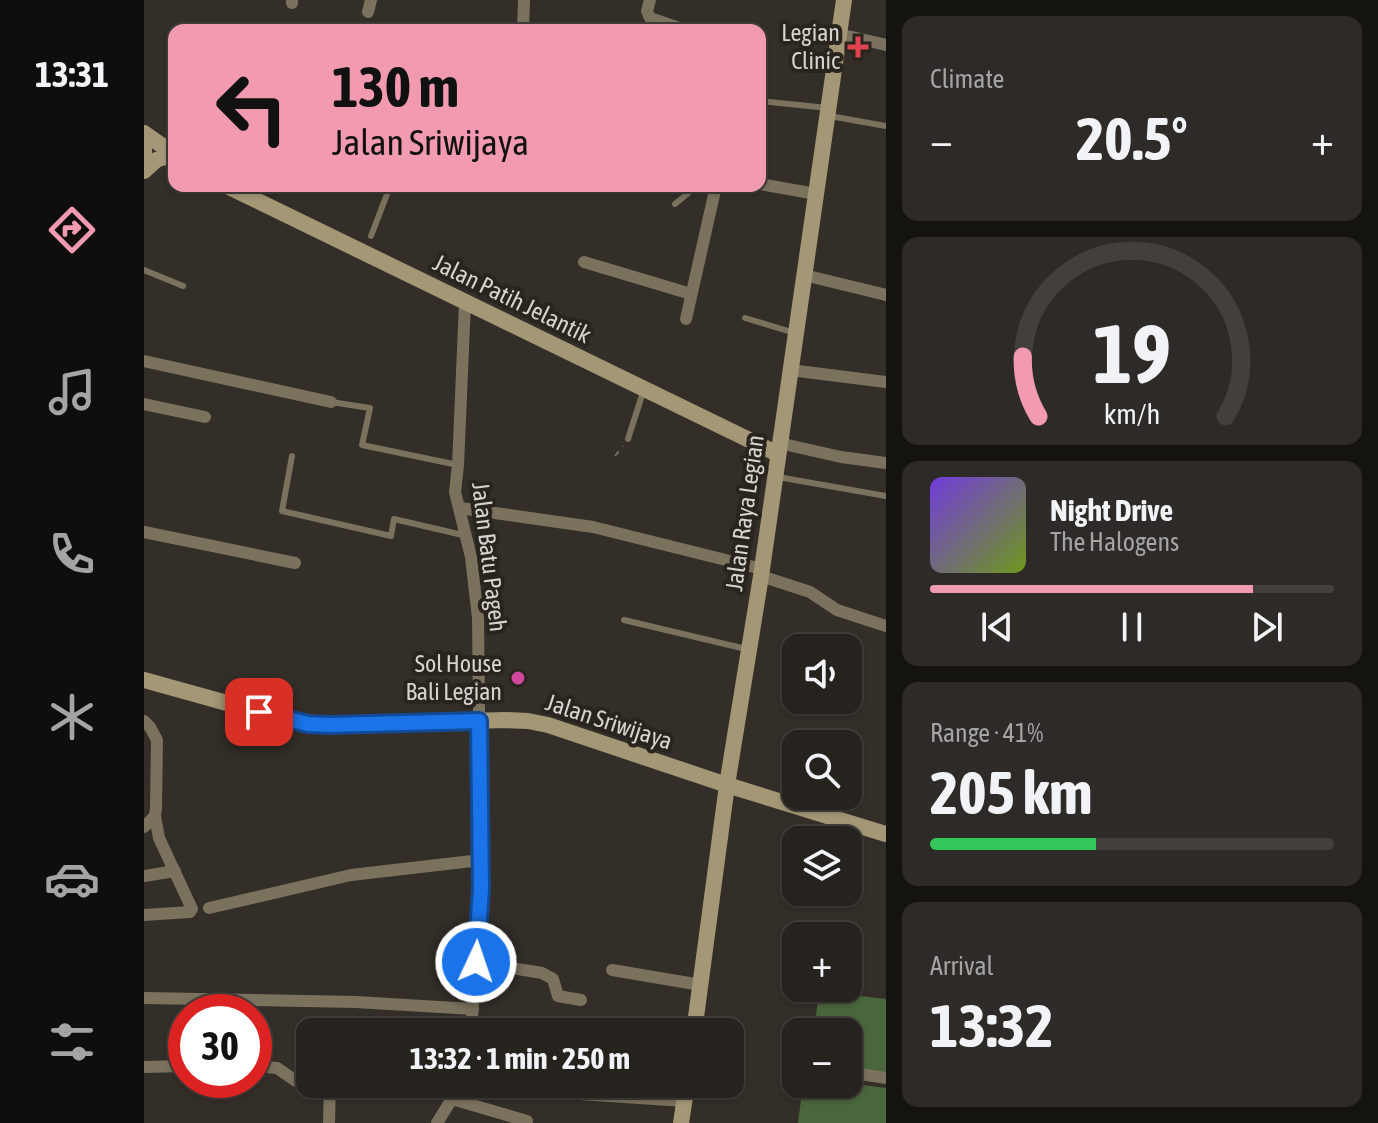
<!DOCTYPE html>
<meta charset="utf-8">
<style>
body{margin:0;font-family:"Asap Condensed",sans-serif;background:#2e2a27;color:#f1f3f6;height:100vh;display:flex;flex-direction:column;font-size:30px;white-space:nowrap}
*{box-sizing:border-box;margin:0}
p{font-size:26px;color:#a4a4a4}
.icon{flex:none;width:44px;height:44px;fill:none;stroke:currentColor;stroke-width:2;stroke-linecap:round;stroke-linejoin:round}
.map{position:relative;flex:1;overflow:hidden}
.drawer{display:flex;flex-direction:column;gap:16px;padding:16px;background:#151310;width:492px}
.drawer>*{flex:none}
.banner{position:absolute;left:24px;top:24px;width:598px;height:168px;border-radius:16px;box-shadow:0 2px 6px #0004,0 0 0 2px #423f3c;background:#f29aaf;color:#111;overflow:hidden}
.tools{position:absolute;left:638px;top:634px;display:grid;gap:16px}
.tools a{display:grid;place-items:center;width:80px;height:80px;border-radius:16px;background:#26221e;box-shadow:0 2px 6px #0004,0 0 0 2px #423f3c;font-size:40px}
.speed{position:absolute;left:24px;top:994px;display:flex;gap:16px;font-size:40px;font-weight:700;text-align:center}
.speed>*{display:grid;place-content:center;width:104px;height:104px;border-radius:50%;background:#26221e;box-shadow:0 2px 6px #0004,0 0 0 2px #423f3c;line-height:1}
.speed .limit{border:12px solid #d22;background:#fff;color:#111}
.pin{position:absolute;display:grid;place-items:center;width:68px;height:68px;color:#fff;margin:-34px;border-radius:16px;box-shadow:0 4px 12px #0006}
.me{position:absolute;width:88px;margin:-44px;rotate:3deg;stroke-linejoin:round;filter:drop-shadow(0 0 6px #0008)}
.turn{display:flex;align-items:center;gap:28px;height:168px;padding:0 32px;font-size:36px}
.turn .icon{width:104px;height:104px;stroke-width:2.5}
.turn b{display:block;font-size:56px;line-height:68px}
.big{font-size:60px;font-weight:700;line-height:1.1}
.drawer .tile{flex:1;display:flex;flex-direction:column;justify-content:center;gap:12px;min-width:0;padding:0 28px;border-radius:16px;background:#2e2a27}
.drawer .dial{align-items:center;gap:0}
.dial svg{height:208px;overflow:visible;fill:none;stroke:#423f3c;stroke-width:7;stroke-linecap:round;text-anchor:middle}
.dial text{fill:#f1f3f6;stroke:none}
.song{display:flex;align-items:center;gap:24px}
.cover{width:96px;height:96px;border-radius:12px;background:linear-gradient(135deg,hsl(260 70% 55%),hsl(80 70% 35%))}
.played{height:8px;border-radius:4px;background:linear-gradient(90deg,#f29aaf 80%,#423f3c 80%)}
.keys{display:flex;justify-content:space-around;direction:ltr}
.heat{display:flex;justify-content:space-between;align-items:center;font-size:44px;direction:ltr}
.charge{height:12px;border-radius:6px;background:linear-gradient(90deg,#34c759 41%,#423f3c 0)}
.trip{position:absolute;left:152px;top:1018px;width:448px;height:80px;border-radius:16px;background:#26221e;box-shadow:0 2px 6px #0004,0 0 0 2px #423f3c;font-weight:700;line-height:80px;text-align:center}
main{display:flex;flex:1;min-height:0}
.tabs{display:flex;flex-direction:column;width:144px;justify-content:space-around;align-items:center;background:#0f0e0c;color:#a4a4a4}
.tabs .icon{width:56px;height:56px}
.tabs .selected{color:#f29aaf}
.tabs b{font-size:36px;color:#f1f3f6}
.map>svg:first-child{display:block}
.forest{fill:#4a663d}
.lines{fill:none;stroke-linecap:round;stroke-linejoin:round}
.path{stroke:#736f6a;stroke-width:2;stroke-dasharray:6 6;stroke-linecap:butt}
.lane{stroke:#7a725d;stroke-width:6}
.street{stroke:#7a725d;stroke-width:12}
.secondary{stroke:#a49776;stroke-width:16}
.route-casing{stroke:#114b97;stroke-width:20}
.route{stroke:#1a73e8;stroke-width:14}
.health-dot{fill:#e0444e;stroke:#29241e;stroke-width:3}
.hotel-dot{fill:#d1479c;stroke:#29241e;stroke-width:3}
.labels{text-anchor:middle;stroke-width:8;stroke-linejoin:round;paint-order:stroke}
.poi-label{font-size:24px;fill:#d7d3cf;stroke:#29241e;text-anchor:end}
.street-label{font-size:24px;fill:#d7d3cf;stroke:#29241e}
</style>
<main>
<nav class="tabs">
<b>13:31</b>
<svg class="icon selected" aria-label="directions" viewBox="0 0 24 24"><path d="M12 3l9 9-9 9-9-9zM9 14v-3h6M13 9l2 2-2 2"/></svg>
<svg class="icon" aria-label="music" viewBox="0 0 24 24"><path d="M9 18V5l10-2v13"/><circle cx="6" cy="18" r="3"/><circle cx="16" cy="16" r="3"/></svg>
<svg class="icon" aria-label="phone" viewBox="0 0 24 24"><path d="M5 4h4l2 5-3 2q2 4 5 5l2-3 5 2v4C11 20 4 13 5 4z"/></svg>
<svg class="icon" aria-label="climate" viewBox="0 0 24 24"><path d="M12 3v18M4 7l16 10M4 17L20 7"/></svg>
<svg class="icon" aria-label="car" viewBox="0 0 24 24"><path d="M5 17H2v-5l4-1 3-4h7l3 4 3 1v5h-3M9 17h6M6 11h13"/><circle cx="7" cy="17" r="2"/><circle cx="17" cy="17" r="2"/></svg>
<svg class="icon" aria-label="filters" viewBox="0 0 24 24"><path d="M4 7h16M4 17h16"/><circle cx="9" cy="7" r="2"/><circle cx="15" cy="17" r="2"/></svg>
</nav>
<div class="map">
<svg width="742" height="1123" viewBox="0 0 742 1123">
<rect width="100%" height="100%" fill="#332e28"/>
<!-- forest -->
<g class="forest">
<polygon points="675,991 742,999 742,1075 704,1071 704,1032 670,1032"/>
<polygon points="704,1083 742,1088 742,1123 654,1123 659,1084"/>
</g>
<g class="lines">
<!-- path -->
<polyline class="path" points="471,456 479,446"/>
<!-- lane -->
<g class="lane">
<polyline points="616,101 684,108"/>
<polyline points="686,116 742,126"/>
<polyline points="531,204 553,186"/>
<polyline points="227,236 245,189"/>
<polyline points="0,270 39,286"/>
<polyline points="601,318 651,333"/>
<polyline points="187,402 226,408 218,445 314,465"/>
<polyline points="484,439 500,389"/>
<polyline points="148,456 138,511 247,536 250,519 323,536"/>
<polyline points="634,477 742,496"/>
<polyline points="480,620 602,649"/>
</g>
<!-- street -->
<g class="street">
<polyline points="506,0 503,11 506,18 541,30"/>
<polyline points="148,3 148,0"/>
<polyline points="224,12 227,0"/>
<polyline points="379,30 380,0"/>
<polyline points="695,34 742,45"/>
<polyline points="616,184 672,194"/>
<polyline points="440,262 547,294"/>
<polyline points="660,275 742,295"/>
<polyline points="321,303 314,465 311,492 327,557 334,618 337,889 327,1032"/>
<polyline points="542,319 572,186"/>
<polyline points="0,361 187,402"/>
<polyline points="646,370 742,382"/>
<polyline points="0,404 61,417"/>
<polyline points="635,443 697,457 742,463"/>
<polyline points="316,508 449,527 618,569"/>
<polyline points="0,532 151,563"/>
<polyline points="617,576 666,592 693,610 742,626"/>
<polyline points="0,721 6,727 13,740 12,808 11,816 0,827"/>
<polyline points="0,876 31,871"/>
<polyline points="65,908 207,875 337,860"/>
<polyline points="0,915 46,912 48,909 15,838 11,816"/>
<polyline points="332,962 398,973 409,979 414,996 437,1000"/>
<polyline points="468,970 557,985"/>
<polyline points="0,998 212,1002 329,1009"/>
<polyline points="110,1066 133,1068 152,1081 166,1082"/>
<polyline points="0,1067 42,1066"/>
<polyline points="704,1072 742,1078"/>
<polyline points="262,1084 315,1086 540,1101"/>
<polyline points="308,1099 383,1121"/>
<polyline points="185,1123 186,1084"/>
<polyline points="293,1123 311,1094"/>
</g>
<!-- secondary -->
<g class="secondary">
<polyline points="0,133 30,154"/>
<polyline points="0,148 0,158"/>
<polyline points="0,171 12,160 30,154"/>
<polyline points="83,186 634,454"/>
<polyline points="0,680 144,720 185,725 361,720 384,721 404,725 583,785 742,834"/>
<polyline points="550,1032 583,785 617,576 700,0"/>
<polyline points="537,1123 543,1084"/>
</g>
</g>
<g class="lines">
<defs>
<polyline id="route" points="115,712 164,724 185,725 335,721 337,889 332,962"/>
</defs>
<!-- route casing -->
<use href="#route" class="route-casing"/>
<!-- route -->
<use href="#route" class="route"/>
</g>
<!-- markers -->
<path class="health-dot" d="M710 35h8v8h8v8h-8v8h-8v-8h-8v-8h8z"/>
<circle class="hotel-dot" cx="374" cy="678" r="8"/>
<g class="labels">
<!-- poi labels -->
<g class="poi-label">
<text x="696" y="41">Legian<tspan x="696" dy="28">Clinic</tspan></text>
<text x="358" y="672">Sol House<tspan x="358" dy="28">Bali Legian</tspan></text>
</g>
<!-- street labels -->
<g class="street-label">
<text transform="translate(368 299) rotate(26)" y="8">Jalan Patih Jelantik</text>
<text transform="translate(601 513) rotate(-82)" y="8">Jalan Raya Legian</text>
<text transform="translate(345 557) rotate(83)" y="8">Jalan Batu Pageh</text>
<text transform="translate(465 722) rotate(18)" y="8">Jalan Sriwijaya</text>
</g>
</g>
</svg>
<div class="tools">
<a><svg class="icon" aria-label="sound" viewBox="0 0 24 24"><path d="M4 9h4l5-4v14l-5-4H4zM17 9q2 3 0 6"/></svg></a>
<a><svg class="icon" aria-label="search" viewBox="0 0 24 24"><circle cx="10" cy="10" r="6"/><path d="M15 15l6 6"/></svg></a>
<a><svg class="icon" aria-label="layers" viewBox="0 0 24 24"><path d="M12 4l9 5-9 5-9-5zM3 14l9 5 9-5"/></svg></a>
<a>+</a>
<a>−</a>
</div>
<div class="speed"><div class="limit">30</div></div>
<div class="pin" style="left:115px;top:712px;background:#d93025"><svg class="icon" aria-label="arrive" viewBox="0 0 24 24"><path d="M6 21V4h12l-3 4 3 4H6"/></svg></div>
<svg class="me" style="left:332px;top:962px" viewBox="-20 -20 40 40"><circle r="17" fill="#1a73e8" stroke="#fff" stroke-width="3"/><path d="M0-11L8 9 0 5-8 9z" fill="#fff"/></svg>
<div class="trip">13:32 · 1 min · 250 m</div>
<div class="banner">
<div class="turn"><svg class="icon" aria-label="left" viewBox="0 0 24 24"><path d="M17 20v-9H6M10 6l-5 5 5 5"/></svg><div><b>130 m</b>Jalan Sriwijaya</div></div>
</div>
</div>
<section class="drawer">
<div class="tile"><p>Climate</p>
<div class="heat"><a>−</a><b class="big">20.5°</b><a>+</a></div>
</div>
<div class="tile dial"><svg viewBox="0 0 100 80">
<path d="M14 69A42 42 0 1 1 86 69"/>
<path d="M14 69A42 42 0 0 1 8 46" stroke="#f29aaf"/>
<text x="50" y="56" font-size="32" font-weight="700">19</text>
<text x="50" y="72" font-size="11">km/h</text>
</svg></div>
<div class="tile">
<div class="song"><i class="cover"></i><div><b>Night Drive</b><p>The Halogens</p></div></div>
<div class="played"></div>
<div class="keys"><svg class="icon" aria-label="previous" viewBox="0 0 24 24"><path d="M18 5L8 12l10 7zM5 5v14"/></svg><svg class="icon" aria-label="pause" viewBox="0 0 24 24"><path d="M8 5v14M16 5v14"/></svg><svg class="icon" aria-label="next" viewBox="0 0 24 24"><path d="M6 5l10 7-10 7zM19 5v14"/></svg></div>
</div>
<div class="tile"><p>Range · 41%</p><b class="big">205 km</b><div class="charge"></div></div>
<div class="tile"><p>Arrival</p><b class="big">13:32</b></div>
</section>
</main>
